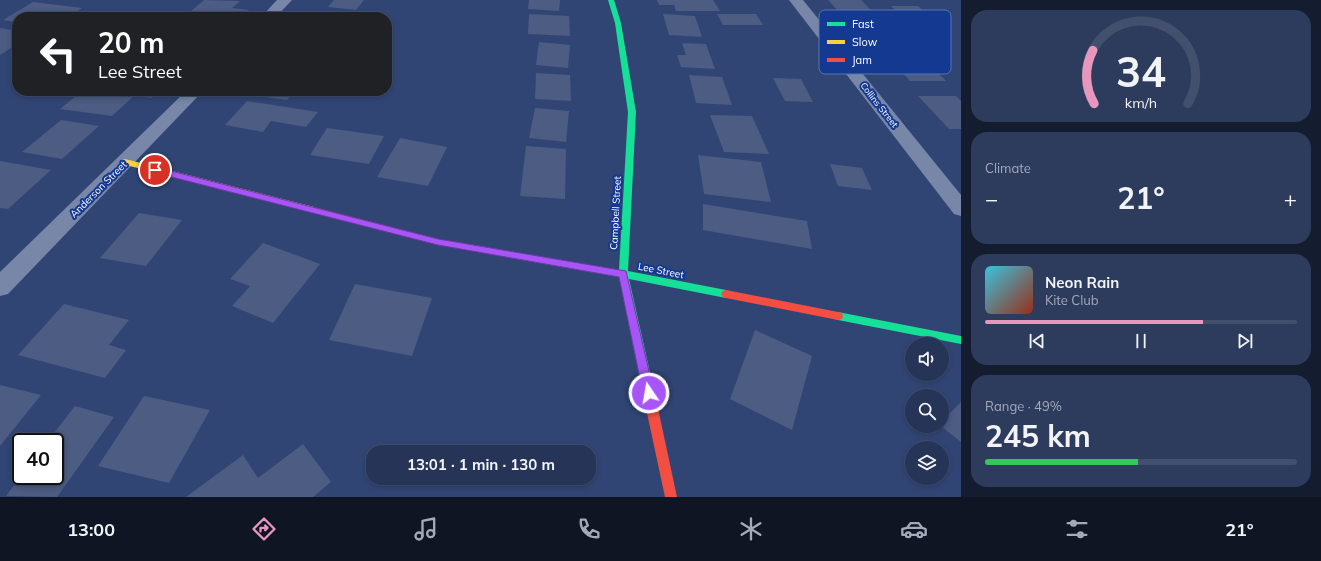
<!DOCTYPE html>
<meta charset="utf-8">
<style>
body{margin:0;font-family:Mulish,sans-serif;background:#2d3c5d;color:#f1f3f6;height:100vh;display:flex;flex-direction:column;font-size:15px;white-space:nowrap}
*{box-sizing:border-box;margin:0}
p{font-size:13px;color:#a3aaba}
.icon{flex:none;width:22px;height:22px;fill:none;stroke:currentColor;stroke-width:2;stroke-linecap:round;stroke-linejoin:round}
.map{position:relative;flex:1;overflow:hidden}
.details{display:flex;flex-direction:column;gap:10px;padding:10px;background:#141d30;width:360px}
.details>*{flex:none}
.top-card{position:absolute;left:12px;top:12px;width:380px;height:84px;border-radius:16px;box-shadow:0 2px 6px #0003,0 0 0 1px #424f6d;background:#202124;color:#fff;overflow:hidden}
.controls{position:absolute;left:905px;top:337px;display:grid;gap:8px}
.controls a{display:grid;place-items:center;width:44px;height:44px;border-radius:50%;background:#253457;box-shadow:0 2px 6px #0003,0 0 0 1px #424f6d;font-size:20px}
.speed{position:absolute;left:12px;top:433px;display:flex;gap:8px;font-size:20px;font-weight:700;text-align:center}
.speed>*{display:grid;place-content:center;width:52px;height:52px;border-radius:50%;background:#253457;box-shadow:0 2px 6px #0003,0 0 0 1px #424f6d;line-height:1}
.speed .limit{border:2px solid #111;border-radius:6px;background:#fff;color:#111}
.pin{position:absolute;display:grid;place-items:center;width:34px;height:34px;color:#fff;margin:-17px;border:2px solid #fff;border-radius:50%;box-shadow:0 1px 4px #0007}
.me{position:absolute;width:44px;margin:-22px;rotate:348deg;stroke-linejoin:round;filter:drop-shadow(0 0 3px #0008)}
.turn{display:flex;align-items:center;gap:14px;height:84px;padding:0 20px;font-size:18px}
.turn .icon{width:52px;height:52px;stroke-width:2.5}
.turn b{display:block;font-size:28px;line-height:34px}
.big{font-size:30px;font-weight:700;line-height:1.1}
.details .widget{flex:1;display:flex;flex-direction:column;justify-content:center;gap:6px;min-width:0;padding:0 14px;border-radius:16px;background:#2d3c5d}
.details .dial{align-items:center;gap:0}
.dial svg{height:104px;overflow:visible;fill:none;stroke:#424f6d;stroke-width:7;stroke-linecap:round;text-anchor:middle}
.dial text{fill:#f1f3f6;stroke:none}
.song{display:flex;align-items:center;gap:12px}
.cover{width:48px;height:48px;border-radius:6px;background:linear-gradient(135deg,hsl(190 70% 55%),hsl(10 70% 35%))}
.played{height:4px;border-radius:2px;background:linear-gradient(90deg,#e797bd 70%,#424f6d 70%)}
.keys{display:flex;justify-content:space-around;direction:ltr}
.heat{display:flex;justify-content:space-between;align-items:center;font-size:22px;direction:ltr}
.charge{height:6px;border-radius:3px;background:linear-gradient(90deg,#34c759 49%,#424f6d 0)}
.trip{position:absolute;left:366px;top:445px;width:230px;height:40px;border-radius:16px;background:#253457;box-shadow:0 2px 6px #0003,0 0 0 1px #424f6d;font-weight:700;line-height:40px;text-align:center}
.tab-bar{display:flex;height:64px;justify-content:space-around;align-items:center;background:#0f1523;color:#a3aaba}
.tab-bar .icon{width:28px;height:28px}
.tab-bar .selected{color:#e797bd}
.tab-bar b{font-size:18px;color:#f1f3f6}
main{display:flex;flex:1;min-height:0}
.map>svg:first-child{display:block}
.building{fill:#4c5c82}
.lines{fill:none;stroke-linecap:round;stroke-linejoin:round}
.street{fill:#7886a7;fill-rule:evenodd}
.fast{fill:#16e098;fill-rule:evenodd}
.slow{fill:#ffcf43;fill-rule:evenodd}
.jam{fill:#f24e42;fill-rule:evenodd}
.route{fill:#a855f7;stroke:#6d37a1}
.labels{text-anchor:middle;stroke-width:4;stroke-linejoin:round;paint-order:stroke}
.far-street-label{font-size:9px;fill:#fff;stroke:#143991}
.street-label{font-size:10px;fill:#fff;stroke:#143991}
.key{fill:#143991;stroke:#5a74b2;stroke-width:1}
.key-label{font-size:11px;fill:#fff}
</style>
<main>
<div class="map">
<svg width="961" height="497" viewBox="0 0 961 497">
<rect width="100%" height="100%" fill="#314574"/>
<!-- building -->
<g class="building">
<polygon points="204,0 240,1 232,8 249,10 241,17 184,17"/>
<polygon points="334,0 364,0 356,10 328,7"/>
<polygon points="529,0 560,0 559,11 528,9"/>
<polygon points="657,0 713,0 720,11 676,11 674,5 659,5"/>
<polygon points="828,0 861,0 875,14 841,14"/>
<polygon points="33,2 82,8 69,17 17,17 17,22 3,20"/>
<polygon points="891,6 918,6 945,31 916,31"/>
<polygon points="529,14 569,16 570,36 528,34"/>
<polygon points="663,14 695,16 702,37 669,35"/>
<polygon points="717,14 756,14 763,25 723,25"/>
<polygon points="0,28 17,31 12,35 17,35 17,44 0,55"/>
<polygon points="539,42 570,45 568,68 536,65"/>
<polygon points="682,43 706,44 715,69 681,67 677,55 686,55"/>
<polygon points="883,51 917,51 946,81 910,81"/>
<polygon points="536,73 570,75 571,101 535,99"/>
<polygon points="689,75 722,77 732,105 696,103"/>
<polygon points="773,78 801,79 813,102 785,101"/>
<polygon points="82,91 158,91 151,98 135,95 112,116 60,109"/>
<polygon points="255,91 294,91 287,100 251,95"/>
<polygon points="918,96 956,96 961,101 961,129 949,129"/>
<polygon points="247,101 318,112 306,127 271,121 263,132 225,125"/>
<polygon points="535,108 569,111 566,142 529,138"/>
<polygon points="710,115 752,116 769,154 724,152"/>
<polygon points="61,120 99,126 62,159 22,152"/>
<polygon points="327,128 384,136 369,164 310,155"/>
<polygon points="400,138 447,147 428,186 377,177"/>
<polygon points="526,146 566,149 565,199 520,196"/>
<polygon points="698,155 761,162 771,202 704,194"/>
<polygon points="0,161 51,170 8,209 0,208"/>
<polygon points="830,164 862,168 872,190 838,186"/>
<polygon points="703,204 807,221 812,249 703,230"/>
<polygon points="139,213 182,220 146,266 100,258"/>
<polygon points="263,243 320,264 273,323 232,306 250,286 230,279"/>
<polygon points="355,284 432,298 412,356 329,340"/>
<polygon points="64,304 129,320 109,345 126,350 105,378 18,355"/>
<polygon points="755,330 812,356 792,430 730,399"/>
<polygon points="0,385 41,395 0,446"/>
<polygon points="144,396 210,410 169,483 98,466"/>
<polygon points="961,402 961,442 942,427 942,421"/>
<polygon points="75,406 114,417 57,497 6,496 21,476 55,476 55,442 47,442"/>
<polygon points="303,444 331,482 313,497 186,497 243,455 258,478"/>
</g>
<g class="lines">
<!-- street -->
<g class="street">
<polygon points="277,0 292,0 276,17 261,17"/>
<polygon points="789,0 803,0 961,195 961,216 954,214"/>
<polygon points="186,91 203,91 8,294 0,296 0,272"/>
</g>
<!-- fast -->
<g class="fast">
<polygon points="608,0 614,0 621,23 636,112 628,271 726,290 729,291 731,294 729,297 726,298 629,279 656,399 654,403 650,404 646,403 644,399 619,277 468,250 464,247 468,244 619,270 628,112 615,23"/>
<polygon points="838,312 961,336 961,344 838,320 834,319 833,316 834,313"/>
</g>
<!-- slow -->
<polygon class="slow" points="125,159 314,207 318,210 314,213 122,164 121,162 122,160"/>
<!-- jam -->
<g class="jam">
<polygon points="314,207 438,239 468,244 472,247 468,250 438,245 311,212 310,210"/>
<polygon points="726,290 838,312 842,313 843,316 842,319 838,320 726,298 723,297 721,294 723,291"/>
<polygon points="650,394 654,395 656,399 677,497 665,497 644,399 646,395"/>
</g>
</g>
<!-- route -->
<polygon class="route" points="155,167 438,239 626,271 654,393 653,397 649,398 645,397 643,393 619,277 438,245 152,172 152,168"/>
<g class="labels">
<!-- far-street labels -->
<g class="far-street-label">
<text transform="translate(879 105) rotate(52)" y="3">Collins Street</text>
</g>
<!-- street labels -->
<g class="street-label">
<text transform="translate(98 189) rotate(-45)" y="4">Anderson Street</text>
<text transform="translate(615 213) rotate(-87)" y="4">Campbell Street</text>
<text transform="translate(661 270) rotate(11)" y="4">Lee Street</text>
</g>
</g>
<!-- legend -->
<rect x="819" y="10" width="132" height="64" rx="6" class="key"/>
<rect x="827" y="22" width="18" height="4" fill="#16e098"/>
<rect x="827" y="40" width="18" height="4" fill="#ffcf43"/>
<rect x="827" y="58" width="18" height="4" fill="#f24e42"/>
<g class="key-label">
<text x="852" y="28">Fast</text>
<text x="852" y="46">Slow</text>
<text x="852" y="64">Jam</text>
</g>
</svg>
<div class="controls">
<a><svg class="icon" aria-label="sound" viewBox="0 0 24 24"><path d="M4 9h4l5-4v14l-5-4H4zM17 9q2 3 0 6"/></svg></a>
<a><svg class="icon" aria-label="search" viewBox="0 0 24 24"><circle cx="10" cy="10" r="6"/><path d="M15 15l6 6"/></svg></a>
<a><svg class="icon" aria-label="layers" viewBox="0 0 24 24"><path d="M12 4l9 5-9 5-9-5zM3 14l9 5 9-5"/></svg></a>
</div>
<div class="speed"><div class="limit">40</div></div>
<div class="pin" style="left:155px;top:170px;background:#d93025"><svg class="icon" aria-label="arrive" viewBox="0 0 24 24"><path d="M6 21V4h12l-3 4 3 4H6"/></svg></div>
<svg class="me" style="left:649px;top:393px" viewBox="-20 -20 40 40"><circle r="17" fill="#a855f7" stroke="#fff" stroke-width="3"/><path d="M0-11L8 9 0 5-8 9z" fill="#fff"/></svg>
<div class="trip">13:01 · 1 min · 130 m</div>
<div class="top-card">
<div class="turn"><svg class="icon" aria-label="left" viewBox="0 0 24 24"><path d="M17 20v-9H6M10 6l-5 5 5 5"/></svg><div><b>20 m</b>Lee Street</div></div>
</div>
</div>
<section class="details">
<div class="widget dial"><svg viewBox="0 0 100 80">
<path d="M14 69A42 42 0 1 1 86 69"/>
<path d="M14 69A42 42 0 0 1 13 28" stroke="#e797bd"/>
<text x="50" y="56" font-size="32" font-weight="700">34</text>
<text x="50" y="72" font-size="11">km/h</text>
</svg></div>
<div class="widget"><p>Climate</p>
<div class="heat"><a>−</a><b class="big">21°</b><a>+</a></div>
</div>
<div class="widget">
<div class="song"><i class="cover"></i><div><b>Neon Rain</b><p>Kite Club</p></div></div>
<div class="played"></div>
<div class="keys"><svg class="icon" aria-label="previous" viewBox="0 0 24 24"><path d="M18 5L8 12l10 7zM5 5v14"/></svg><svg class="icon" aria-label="pause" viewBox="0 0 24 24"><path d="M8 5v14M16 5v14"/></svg><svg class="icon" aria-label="next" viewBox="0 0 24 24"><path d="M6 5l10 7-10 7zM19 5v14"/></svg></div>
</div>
<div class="widget"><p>Range · 49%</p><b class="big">245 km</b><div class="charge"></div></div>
</section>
</main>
<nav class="tab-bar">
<b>13:00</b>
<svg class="icon selected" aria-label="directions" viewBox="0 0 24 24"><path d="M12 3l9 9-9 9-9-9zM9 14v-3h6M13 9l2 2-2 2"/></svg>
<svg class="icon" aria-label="music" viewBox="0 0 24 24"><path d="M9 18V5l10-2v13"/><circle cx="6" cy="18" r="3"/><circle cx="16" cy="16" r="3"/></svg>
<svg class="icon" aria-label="phone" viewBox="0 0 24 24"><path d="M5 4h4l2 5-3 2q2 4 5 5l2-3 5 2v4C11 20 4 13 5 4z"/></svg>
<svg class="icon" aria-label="climate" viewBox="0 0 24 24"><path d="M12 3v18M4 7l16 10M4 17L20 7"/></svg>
<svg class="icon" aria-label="car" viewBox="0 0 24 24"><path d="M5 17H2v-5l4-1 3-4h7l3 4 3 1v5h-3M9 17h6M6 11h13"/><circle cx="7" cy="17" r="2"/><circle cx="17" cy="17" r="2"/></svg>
<svg class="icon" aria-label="filters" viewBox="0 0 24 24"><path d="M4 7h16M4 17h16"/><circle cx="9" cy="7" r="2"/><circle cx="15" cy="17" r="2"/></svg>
<b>21°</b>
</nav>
